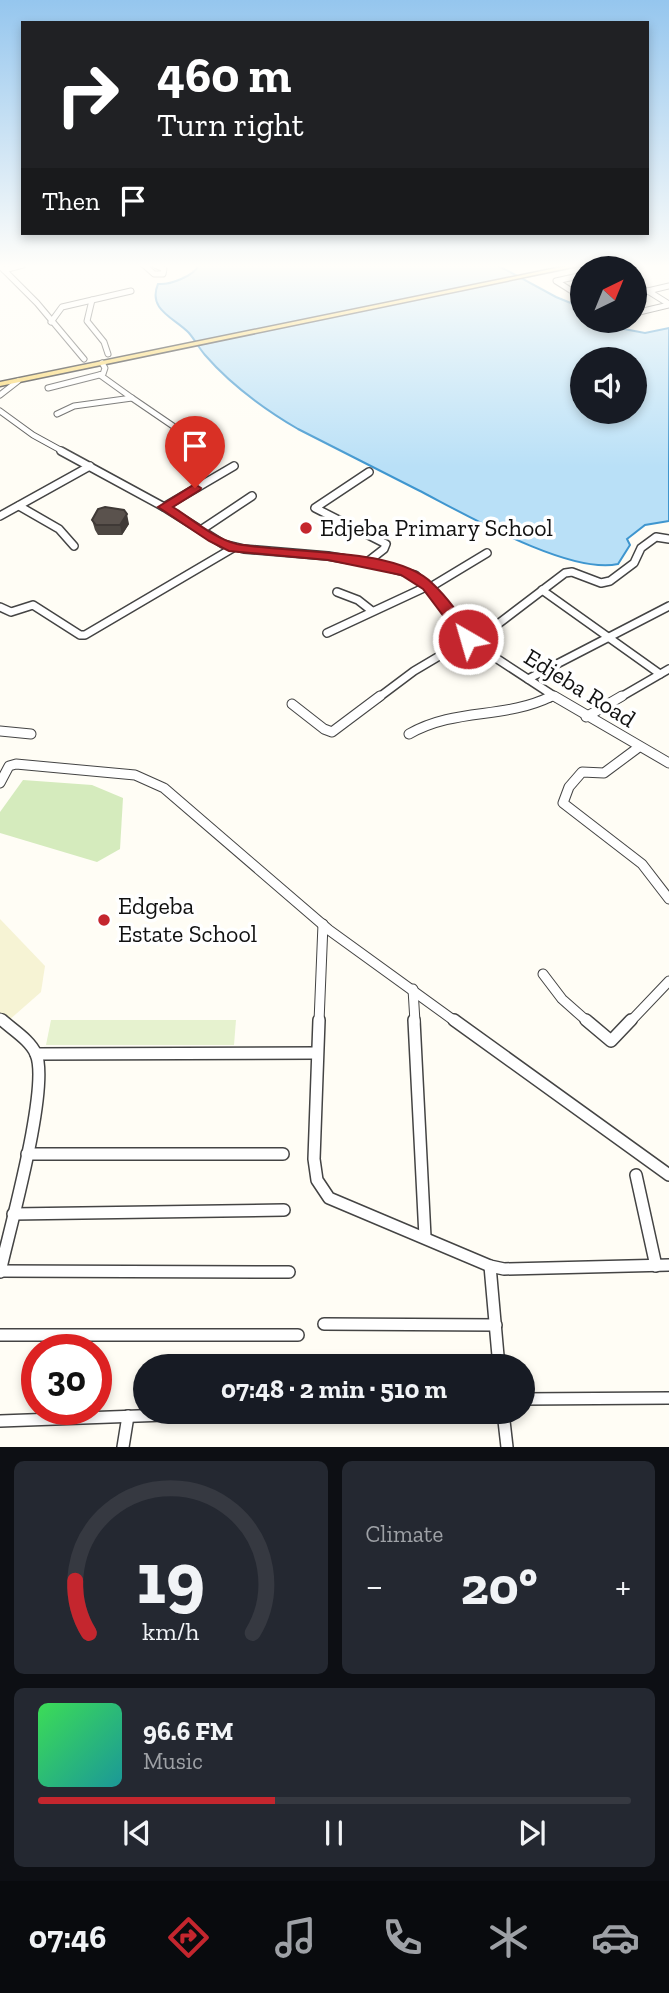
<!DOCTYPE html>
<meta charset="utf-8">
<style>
body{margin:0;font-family:"Zilla Slab",serif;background:#242831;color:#f1f3f6;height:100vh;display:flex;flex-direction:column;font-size:26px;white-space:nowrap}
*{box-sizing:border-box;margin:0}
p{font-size:23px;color:#9ea1a6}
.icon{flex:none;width:38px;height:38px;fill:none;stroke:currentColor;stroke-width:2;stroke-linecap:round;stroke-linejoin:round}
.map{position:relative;height:1447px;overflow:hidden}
.side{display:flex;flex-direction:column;gap:14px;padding:14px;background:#0d0f14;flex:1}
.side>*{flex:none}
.banner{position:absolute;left:21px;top:21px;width:628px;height:214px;border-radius:0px;box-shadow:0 4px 10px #0003;background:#202124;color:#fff;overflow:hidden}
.needle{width:46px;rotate:43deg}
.buttons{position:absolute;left:570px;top:256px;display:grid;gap:14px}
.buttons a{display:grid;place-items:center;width:77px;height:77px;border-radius:50%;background:#171b24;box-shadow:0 4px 10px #0003;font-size:35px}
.speed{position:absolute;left:21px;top:1334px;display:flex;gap:14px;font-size:35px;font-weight:700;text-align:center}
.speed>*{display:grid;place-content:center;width:91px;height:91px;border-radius:50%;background:#171b24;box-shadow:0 4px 10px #0003;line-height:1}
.speed .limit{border:10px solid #d22;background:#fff;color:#111}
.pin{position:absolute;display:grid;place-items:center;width:60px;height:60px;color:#fff;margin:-72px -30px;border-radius:50% 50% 50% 0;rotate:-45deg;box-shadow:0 0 7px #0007}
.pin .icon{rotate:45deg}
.me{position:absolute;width:77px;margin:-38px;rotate:322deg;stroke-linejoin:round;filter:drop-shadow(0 0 5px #0008)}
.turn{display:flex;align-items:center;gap:24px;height:147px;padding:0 21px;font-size:32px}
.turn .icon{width:91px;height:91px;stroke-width:2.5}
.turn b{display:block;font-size:49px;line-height:60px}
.then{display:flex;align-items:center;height:66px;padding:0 21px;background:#0003;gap:14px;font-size:26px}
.big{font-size:52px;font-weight:800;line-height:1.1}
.side .card{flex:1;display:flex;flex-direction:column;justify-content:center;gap:10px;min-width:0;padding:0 24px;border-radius:10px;background:#242831}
.side .dial{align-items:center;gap:0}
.dial svg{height:182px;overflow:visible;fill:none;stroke:#363941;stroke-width:7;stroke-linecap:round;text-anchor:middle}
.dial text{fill:#f1f3f6;stroke:none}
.song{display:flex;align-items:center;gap:21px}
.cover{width:84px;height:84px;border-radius:10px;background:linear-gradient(135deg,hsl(130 70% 55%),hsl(180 70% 35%))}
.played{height:7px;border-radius:4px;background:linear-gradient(90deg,#c4262e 40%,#363941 40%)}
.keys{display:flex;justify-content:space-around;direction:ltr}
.heat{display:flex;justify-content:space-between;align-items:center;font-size:38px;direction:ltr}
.side .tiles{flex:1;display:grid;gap:14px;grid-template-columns:1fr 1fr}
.card:last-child{grid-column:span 2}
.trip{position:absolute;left:133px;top:1354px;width:402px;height:70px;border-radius:35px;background:#171b24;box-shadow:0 4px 10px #0003;font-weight:800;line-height:70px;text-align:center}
.dock{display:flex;height:112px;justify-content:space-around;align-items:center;background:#090b0e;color:#9ea1a6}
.dock .icon{width:49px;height:49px}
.dock .current{color:#c4262e}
.dock b{font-size:32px;color:#f1f3f6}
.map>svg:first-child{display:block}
.farmland{fill:#f6f3d4}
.green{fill:#d5ebbd}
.pitch{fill:#e6f2cf}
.water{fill:#b9e0f7;stroke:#3f96cf;stroke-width:2;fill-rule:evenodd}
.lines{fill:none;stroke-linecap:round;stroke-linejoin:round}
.street-far3-casing{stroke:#444;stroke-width:7}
.street-far2-casing{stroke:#444;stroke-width:10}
.street-far1-casing{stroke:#444;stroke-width:11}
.street-casing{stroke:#444;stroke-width:14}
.primary-casing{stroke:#222;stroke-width:3}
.street-far3{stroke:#fff;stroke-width:5}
.street-far2{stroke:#fff;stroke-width:7}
.street-far1{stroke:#fff;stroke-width:9}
.street{stroke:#fff;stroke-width:11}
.primary{fill:#f9d66b;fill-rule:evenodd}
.wall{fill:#4d4742}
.shaded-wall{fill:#3f3936}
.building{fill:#5a524d;stroke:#3f3936;stroke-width:2}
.route{fill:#c4262e;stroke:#7f191e;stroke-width:2}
.poi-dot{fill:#c4262e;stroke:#fff;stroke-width:2.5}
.labels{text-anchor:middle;stroke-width:7;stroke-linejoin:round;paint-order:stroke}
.poi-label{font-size:24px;fill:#111;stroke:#fff;text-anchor:start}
.street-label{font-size:24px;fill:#111;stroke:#fff}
</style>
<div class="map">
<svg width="669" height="1447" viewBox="0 0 669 1447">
<rect width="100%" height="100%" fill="#fffdf5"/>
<!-- farmland -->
<polygon class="farmland" points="0,919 45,966 41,992 8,1021 0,1013"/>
<!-- green -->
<polygon class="green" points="23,780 92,785 123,798 120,849 97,862 0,833 0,812"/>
<!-- pitch -->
<polygon class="pitch" points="51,1020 236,1020 234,1045 46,1045"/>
<!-- water -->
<path class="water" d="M199,265H497L556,297L583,308V320H611L624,329L645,333L669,328V521L645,525L627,539L630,545L618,564C569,575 463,513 418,490C378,470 338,449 298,429C264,409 231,385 205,355C199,348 195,340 189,333C175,318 147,310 158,284C170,285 194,276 199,265ZM583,359H635V411H583Z"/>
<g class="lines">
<defs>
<g id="street-far3">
<polyline points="144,265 154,274 163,274 164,269 155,265"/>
<polyline points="0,266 37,303 84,359"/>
<polyline points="4,270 23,265"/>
<polyline points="583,275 556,281 583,298"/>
<polyline points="648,291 669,304"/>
<polyline points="635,294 669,286"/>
<polyline points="92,300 87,321 104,342 108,354"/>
<polyline points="635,313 669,305"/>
<polyline points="51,322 62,307 131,291"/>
<polyline points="48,388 103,374 105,368 102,363"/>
<polyline points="0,395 18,381"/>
<polyline points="132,398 173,426"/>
<polyline points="0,411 33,435 64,452"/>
<polyline points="57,414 74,406 132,398 100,375"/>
</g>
<g id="street-far2">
<polyline points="61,451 164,507 223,544 244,549 328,556 375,564 415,575 429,588 473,643 557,698"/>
<polyline points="19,506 59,529 74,546"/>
<polyline points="164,507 234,466"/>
<polyline points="0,516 90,466"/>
<polyline points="201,530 252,496"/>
<polyline points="366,563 384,549 386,544 315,508 369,472"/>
<polyline points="429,588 487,553"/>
<polyline points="542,590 660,674"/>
<polyline points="337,592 358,600 372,611"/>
<polyline points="0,607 11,612 33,605 80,635 85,635 233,548"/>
<polyline points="327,633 428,586"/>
<polyline points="473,643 565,573 572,572 601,583 610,581 634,563 641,548 656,537 669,539"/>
<polyline points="528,679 669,606"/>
<polyline points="378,698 414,671 468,639"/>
<polyline points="549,698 553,696"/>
<polyline points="619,698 669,669"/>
</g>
<g id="street-far1">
<polyline points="554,696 669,763"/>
<polyline points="292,704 324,729 332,732 380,696"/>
<polyline points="586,717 622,696"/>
<polyline points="0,731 31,734"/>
<path d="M409,734C457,707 503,720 552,696"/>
<polyline points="639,747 604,773 582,772 569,787 563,803 642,864 669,899"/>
<polyline points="0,783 9,766 16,764 135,775 164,788 329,930 456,1022"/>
<polyline points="543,974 562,999 588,1022"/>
<polyline points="413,989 415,1022"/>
<polyline points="0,1018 4,1022"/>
<polyline points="319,1022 323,924"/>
<polyline points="630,1022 669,981"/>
</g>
<g id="street">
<polyline points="319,1020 314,1159 317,1180 329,1198 490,1266 504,1269 669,1265"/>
<polyline points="414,1020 425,1237"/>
<polyline points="454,1020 669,1175"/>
<polyline points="586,1020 611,1041 631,1020"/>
<polyline points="36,1054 317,1053"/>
<polyline points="27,1154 283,1154"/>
<polyline points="636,1175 656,1266"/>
<polyline points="13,1214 284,1210"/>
<polyline points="490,1266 499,1367"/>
<polyline points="0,1271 289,1272"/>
<path d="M0,1272C9,1231 50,1087 36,1054C30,1040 13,1030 2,1020"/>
<polyline points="324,1324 496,1325"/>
<polyline points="0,1335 298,1335"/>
<polyline points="523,1399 669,1398"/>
<polyline points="503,1412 507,1447"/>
<polyline points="0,1421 248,1412"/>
<polyline points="123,1447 128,1416"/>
</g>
<polygon id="primary" points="571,265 583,265 0,386 0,382"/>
</defs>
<!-- street-far3 casing -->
<use href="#street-far3" class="street-far3-casing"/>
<!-- street-far2 casing -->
<use href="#street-far2" class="street-far2-casing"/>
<!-- street-far1 casing -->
<use href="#street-far1" class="street-far1-casing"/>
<!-- street casing -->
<use href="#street" class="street-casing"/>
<!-- primary casing -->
<use href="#primary" class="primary-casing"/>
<!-- street-far3 -->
<use href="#street-far3" class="street-far3"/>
<!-- street-far2 -->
<use href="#street-far2" class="street-far2"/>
<!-- street-far1 -->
<use href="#street-far1" class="street-far1"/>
<!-- street -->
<use href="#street" class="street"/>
<!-- primary -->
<use href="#primary" class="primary"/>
</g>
<!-- wall -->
<polygon class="wall" points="92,520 129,524 122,535 98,535 95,530"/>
<!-- shaded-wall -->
<polygon class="shaded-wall" points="127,514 129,524 122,535 120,525"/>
<!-- building -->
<polygon class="building" points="105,507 124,510 127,514 120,525 96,525 92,520 98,509"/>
<!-- sky -->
<linearGradient id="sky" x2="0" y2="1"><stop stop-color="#95c6ee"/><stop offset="0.57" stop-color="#fffefa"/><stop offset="1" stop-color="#fffefa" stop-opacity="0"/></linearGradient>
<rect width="669" height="467" fill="url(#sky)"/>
<!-- route -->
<path class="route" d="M195,484L201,488L200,490L173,507C192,519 215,539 237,544C287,554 396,546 433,584C449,599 464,621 475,639L473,642H463L423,589L401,575L328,560L229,551L209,541L158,507Z"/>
<!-- markers -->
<g class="poi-dot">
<circle cx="306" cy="528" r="7"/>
<circle cx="104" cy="920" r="7"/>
</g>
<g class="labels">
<!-- poi labels -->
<g class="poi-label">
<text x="320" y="536">Edjeba Primary School</text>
<text x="118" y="914">Edgeba<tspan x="118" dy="28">Estate School</tspan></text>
</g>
<!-- street labels -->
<g class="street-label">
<text transform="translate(580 688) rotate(32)" y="8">Edjeba Road</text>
</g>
</g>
</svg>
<div class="buttons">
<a><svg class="needle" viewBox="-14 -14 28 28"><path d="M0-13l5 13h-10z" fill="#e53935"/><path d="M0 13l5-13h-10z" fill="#9ea1a6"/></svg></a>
<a><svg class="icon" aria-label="sound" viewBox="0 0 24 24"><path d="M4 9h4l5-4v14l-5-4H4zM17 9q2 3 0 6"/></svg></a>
</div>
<div class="speed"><div class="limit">30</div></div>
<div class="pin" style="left:195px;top:488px;background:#d93025"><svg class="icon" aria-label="arrive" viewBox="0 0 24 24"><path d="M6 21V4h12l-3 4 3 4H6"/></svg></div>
<svg class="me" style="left:468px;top:639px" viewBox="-20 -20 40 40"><circle r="17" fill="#c4262e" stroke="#fff" stroke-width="3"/><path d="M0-11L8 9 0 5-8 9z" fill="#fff"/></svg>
<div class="trip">07:48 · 2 min · 510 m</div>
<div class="banner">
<div class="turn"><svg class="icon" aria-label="right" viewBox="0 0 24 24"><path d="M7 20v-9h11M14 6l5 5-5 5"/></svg><div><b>460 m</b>Turn right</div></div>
<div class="then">Then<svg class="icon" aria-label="arrive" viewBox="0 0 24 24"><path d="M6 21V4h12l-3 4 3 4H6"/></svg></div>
</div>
</div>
<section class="side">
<div class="tiles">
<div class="card dial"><svg viewBox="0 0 100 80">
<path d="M14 69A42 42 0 1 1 86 69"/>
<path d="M14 69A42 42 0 0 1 8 46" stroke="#c4262e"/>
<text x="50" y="56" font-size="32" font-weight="700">19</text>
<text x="50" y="72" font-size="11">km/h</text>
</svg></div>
<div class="card"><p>Climate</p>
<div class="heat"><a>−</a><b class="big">20°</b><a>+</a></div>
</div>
<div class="card">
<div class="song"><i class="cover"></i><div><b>96.6 FM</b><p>Music</p></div></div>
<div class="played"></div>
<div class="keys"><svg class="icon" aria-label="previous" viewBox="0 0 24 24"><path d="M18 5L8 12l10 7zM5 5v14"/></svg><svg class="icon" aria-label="pause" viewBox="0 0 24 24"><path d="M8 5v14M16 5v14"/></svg><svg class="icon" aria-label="next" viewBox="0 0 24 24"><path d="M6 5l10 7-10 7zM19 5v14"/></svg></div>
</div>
</div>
</section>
<nav class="dock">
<b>07:46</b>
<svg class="icon current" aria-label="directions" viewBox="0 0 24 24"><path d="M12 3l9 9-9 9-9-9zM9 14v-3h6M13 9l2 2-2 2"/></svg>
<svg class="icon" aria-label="music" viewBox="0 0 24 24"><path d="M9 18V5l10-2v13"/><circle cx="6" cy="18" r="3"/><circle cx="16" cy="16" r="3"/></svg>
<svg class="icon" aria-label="phone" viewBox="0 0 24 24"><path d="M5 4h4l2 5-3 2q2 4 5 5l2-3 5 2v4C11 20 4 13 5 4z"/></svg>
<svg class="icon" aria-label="climate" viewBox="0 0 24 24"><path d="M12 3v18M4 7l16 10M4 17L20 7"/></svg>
<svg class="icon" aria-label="car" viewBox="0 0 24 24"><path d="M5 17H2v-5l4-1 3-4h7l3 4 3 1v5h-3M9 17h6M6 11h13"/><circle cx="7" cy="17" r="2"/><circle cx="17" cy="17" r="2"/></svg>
</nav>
